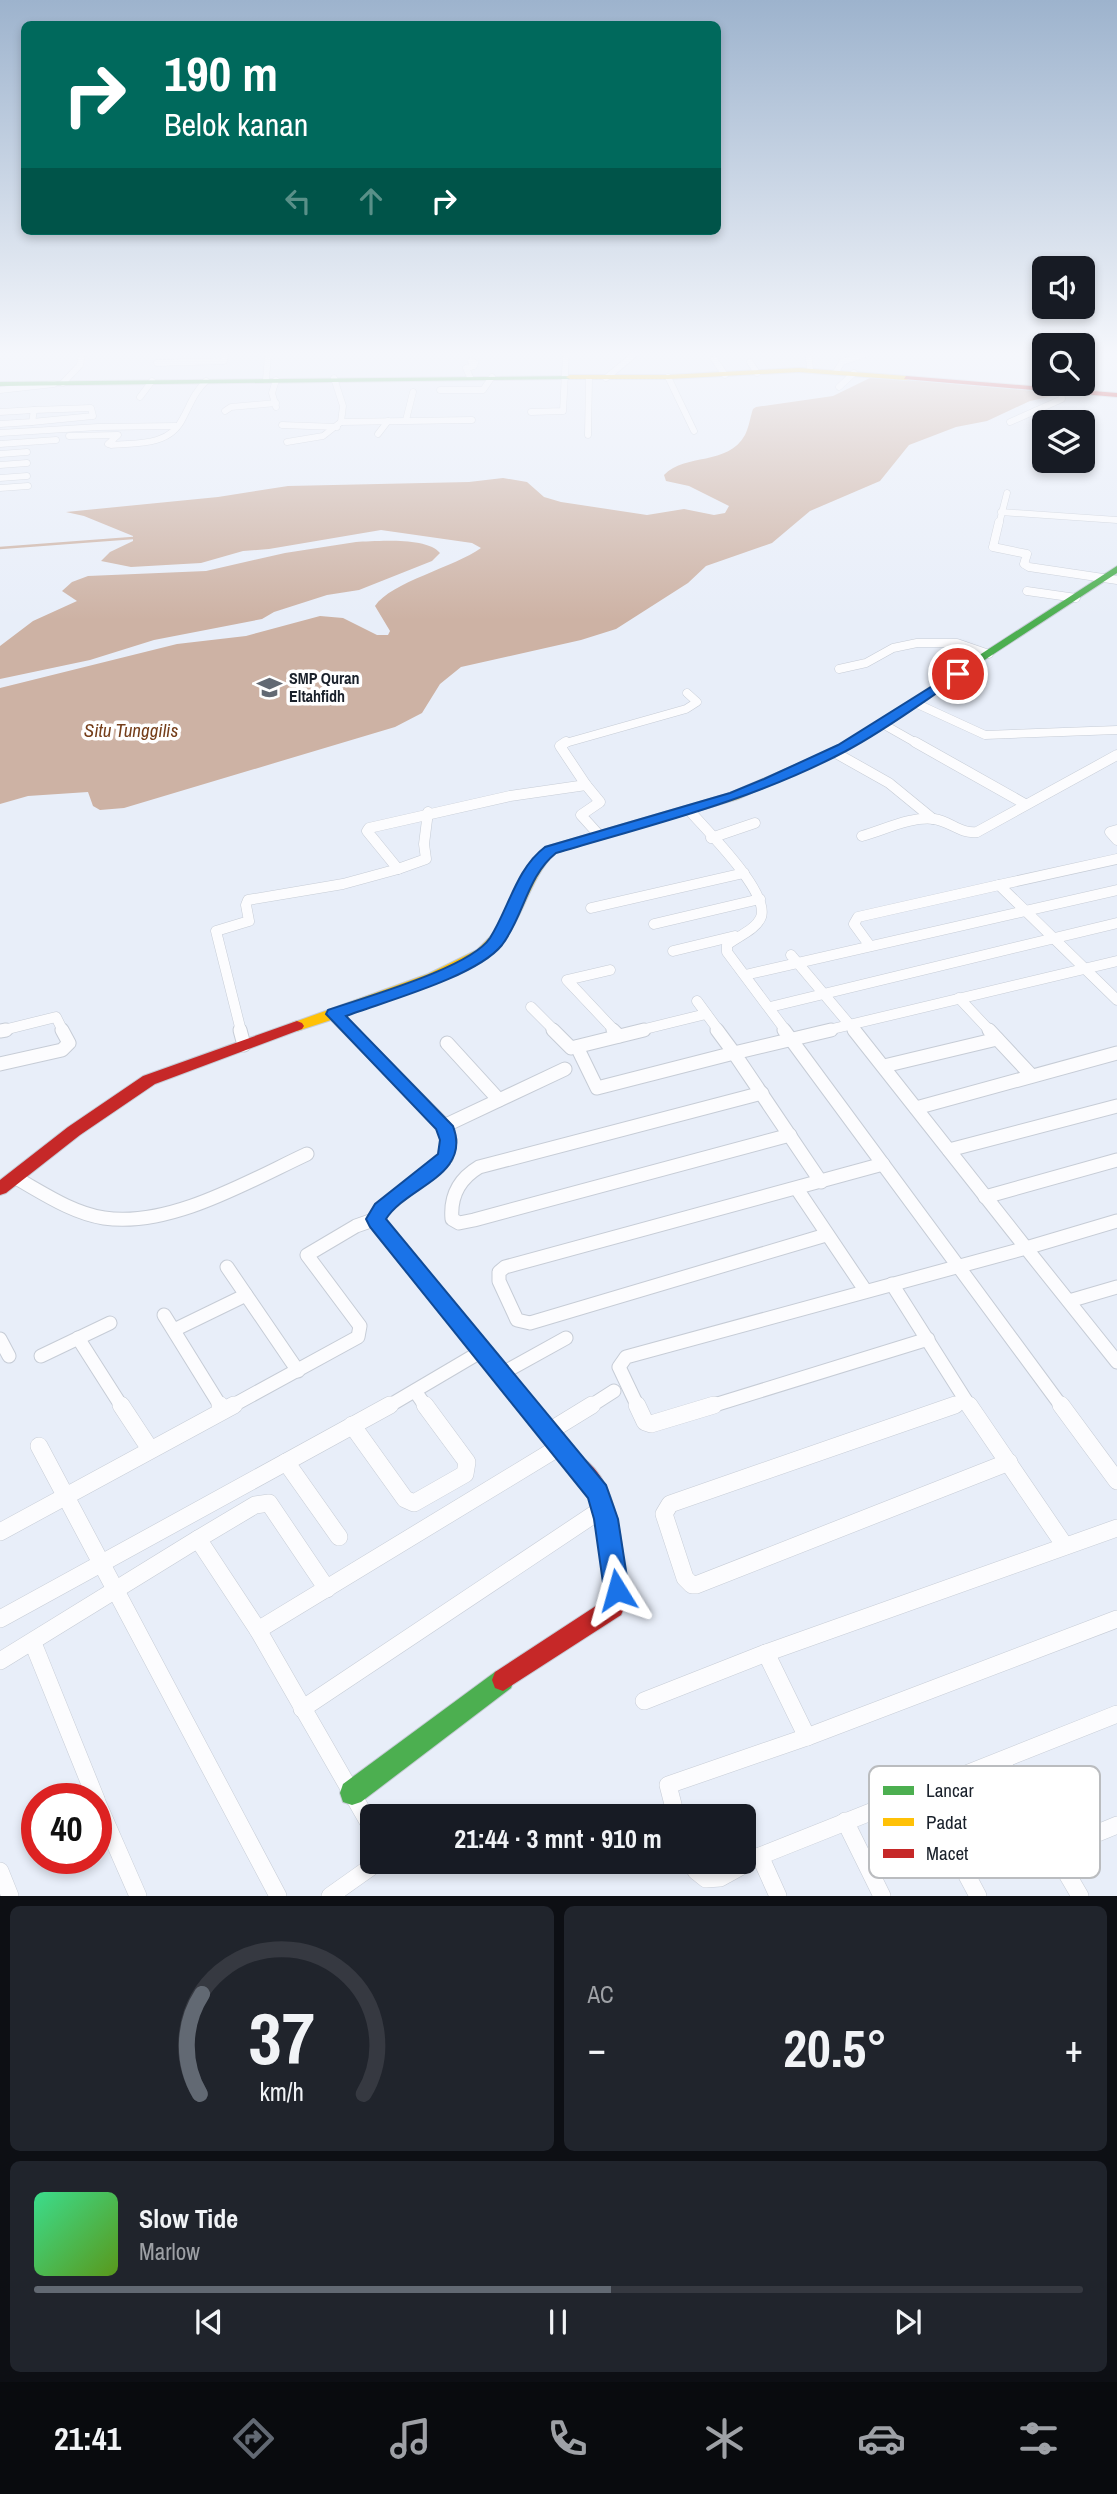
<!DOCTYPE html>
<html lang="id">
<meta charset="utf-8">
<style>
body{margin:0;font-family:"Archivo Narrow",sans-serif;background:#20242c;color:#f1f3f6;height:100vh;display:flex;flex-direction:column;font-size:26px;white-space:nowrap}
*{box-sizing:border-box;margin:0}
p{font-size:23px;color:#9ea1a6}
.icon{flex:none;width:38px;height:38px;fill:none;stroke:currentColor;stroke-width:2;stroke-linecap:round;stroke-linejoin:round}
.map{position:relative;height:1896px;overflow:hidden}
.sheet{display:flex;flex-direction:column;gap:10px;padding:10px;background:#0d0f14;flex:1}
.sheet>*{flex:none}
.guide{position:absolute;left:21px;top:21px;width:700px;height:214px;border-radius:10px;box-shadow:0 4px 10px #0003;background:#00695c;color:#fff;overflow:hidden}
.tools{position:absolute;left:1032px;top:256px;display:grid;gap:14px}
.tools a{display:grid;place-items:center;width:63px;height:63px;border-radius:10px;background:#171b24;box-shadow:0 4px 10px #0003;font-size:35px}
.speed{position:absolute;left:21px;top:1783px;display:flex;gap:14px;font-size:35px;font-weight:700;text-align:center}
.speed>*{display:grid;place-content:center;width:91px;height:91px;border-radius:50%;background:#171b24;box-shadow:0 4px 10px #0003;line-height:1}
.speed .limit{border:10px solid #d22;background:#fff;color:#111}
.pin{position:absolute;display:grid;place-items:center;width:60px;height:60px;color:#fff;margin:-30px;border:4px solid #fff;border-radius:50%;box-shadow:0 2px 7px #0007}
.me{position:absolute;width:77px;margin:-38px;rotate:352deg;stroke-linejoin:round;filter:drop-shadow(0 0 5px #0008)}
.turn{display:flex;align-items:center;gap:24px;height:147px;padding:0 28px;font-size:32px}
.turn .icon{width:91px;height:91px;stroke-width:2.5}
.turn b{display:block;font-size:49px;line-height:60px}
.lanes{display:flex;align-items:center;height:66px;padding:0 28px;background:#0003;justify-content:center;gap:35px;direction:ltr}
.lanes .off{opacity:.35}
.big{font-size:52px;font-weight:800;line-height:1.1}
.sheet .widget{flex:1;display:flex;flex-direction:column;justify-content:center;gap:10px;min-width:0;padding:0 24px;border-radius:10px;background:#20242c}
.sheet .dial{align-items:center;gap:0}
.dial svg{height:182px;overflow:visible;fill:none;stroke:#363941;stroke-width:7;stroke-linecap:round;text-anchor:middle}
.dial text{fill:#f1f3f6;stroke:none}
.song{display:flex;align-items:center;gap:21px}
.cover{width:84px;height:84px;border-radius:10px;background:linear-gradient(135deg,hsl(150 70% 55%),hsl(90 70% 35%))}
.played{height:7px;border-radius:4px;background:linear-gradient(90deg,#626973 55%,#363941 55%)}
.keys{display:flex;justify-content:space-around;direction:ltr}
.heat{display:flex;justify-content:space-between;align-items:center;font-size:38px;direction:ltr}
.sheet .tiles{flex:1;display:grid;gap:10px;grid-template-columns:1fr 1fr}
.widget:last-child{grid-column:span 2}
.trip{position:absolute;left:360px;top:1804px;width:396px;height:70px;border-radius:10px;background:#171b24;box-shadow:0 4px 10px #0003;font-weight:800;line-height:70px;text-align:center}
.dock{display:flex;height:112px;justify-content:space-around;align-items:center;background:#090b0e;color:#9ea1a6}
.dock .icon{width:49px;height:49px}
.dock .on{color:#626973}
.dock b{font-size:32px;color:#f1f3f6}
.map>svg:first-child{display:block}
.water{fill:#cdb2a4}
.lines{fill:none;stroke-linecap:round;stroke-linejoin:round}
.stream{stroke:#cdb2a4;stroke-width:2.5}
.street-far4-casing{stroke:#c6ccd6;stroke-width:7}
.street-far3-casing{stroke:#c6ccd6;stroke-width:9}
.street-far2-casing{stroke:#c6ccd6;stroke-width:11}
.street-far1-casing{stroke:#c6ccd6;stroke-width:15}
.street-casing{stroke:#c6ccd6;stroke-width:18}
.fast-casing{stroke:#c6ccd6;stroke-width:2}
.slow-casing{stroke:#c6ccd6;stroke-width:2}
.jam-casing{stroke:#c6ccd6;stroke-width:2}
.street-far4{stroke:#fcfcfe;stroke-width:6}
.street-far3{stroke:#fcfcfe;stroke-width:8}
.street-far2{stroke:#fcfcfe;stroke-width:10}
.street-far1{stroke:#fcfcfe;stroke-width:13}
.street{stroke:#fcfcfe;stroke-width:17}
.fast{fill:#4caf50;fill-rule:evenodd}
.slow{fill:#ffc107;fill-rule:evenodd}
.jam{fill:#c62828;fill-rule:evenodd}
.route{fill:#1a73e8;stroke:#114b97;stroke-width:2}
.labels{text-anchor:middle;stroke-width:7;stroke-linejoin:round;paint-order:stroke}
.far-poi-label{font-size:16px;font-weight:bold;fill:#1a212b;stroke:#fff;text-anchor:start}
.water-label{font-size:19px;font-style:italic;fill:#753e1a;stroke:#fff}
.key{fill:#fff;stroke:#babcbf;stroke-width:2}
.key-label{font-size:19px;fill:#1a212b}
</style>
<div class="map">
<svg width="1117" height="1896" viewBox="0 0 1117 1896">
<rect width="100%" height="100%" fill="#e8eef9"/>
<!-- water -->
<g class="water">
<path d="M872,377L1038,391L1053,396L1030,401L987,421L956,427L909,445L880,481L810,511L772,543L706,566L688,583L616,629L581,640L461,667L440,684L422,713L395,727L124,808L100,810L93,806L88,792L28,796L0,804V688L177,644L246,636L320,616L343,618L377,635H388L390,631L375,606C391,582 455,567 481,548L472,543L381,530L269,549L243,551L201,563L131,567L101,561L110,552L133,541V536L84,516L66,512L218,497L288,486L469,482L503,478L527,482L544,497L561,502L647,515L684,509L714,515L725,513L729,506L689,486L666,481L664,475C685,453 728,466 745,435C749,427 750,418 753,409L756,407L833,396Z"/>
<path d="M356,542C377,541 427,537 440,553L432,561L359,590L327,595L274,612L262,619L154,640L90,660L0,679V646L33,621L77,601L62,591L72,582L88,576L206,571L285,553Z"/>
</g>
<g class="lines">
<!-- stream -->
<polyline class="stream" points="0,548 133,538"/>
<defs>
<g id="street-far4">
<polyline points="809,358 810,370"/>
<polyline points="714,359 725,375"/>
<polyline points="750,362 757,373"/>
<polyline points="157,363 224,361 225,354"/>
<polyline points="836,372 842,362 866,354"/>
<polyline points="470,377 466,368 474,366 475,363 471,361"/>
<polyline points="668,377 694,431"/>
<polyline points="334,378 343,406 341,422"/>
<polyline points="606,378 635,354"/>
<polyline points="266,380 268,354"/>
<polyline points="276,380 272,393 276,407"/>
<polyline points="63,383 80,365 82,354"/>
<polyline points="839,387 854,373"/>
<polyline points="0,390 54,384"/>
<polyline points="440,390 483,390 492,377"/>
<polyline points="140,397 152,381"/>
<polyline points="225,411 231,407 276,403"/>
<polyline points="0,412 34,410 32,422 0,424"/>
<polyline points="531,412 563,411 566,354"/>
<polyline points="406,420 413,392"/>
<polyline points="32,422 93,416 91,408 34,410"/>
<polyline points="1010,422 1062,399 1061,390"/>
<polyline points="282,425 337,427"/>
<polyline points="0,433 98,427 176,426"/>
<polyline points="378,434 388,421"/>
<polyline points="588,435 589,378"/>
<path d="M69,436L118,435L108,444L111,445C137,443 170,446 183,418C191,403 194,393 206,381"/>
<polyline points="287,442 323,436 341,422 472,420"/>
<polyline points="0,444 56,440"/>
<polyline points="0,454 27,452"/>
<polyline points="0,465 27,463"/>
<polyline points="0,478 27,476"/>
<polyline points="0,488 28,486"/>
<polyline points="1001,512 1117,520"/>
<polyline points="999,524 1007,493"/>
</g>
<g id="street-far3">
<polyline points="999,522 993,547 1027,554 1024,564 1029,567 1117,580"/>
<polyline points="1027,591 1076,598"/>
<polyline points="839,669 866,663 893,648 917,643 957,643 989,654"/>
<polyline points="913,702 985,735 1117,730"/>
<polyline points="881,723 918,744"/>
<polyline points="562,744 686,709 697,702 687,693"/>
</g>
<g id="street-far2">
<polyline points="566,742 560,746 586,785"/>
<polyline points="915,742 1025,804"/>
<polyline points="834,752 889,783 933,819"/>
<path d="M689,810C705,829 770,892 761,917C756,930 736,937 727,945V952L786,1031"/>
<polyline points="1117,830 1110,832 1117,840"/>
<path d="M862,836C884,830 911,816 934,819C950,821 960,834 977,832L1117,755"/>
<polyline points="711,838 755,823"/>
<polyline points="398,869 426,859 424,844 428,812"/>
<polyline points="999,885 1117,859"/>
<polyline points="591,908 744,873"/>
<polyline points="654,924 760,899"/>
<polyline points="870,946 854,924 858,917 999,885 1117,1000"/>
<polyline points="673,951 735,936"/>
<polyline points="791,955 855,1031"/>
<polyline points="610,970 567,980 615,1031"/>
<polyline points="745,975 1117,890"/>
<polyline points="959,998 990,1031"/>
<polyline points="697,1001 719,1031"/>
<polyline points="531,1007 555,1031"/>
<polyline points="770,1007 1117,923"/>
<polyline points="0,1031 56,1017 63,1031"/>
<polyline points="241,1031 216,931 249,921 246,905 248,900 343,884 398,869 367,831 369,828 510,796 586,785 600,802 581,815 599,835"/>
<polyline points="637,1031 706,1014"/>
<polyline points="824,1031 1117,961"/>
</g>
<g id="street-far1">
<polyline points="240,1030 244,1045"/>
<polyline points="553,1030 571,1048 644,1030"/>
<polyline points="613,1030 619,1036"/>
<polyline points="784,1030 1062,1407"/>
<polyline points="854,1030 1026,1248 1117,1221"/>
<polyline points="989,1030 1031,1075"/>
<polyline points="0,1031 6,1030"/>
<polyline points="447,1043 499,1100"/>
<polyline points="577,1047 597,1088 734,1053 717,1030"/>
<polyline points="0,1064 62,1050 69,1043 62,1030"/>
<polyline points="884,1066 997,1039"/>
<path d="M762,1093L479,1167C459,1179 450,1196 452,1219L459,1223L474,1220L790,1135"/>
<polyline points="916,1108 1117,1053"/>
<polyline points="444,1126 565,1069"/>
<polyline points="949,1150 1117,1106"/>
<path d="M16,1178C43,1193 72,1213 104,1218C170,1228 249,1181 307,1154"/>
<polyline points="821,1182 734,1053 831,1030"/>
<polyline points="797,1189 865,1290"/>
<polyline points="985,1197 1117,1160"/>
<polyline points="826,1235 530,1323 517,1320 499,1281 499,1272 505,1267 883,1164"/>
<polyline points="227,1267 298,1371"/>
<polyline points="892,1284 970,1407"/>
<polyline points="1069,1301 1117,1287"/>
<polyline points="164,1315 221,1407"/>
<polyline points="174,1330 246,1295"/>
<polyline points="78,1338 122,1407"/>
<polyline points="0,1339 9,1356"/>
<polyline points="41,1356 110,1323"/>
<polyline points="501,1374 566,1338"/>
<polyline points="415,1391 426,1407"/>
<polyline points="230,1407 358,1337 360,1326 307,1255 356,1226 376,1219"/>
<polyline points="387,1407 482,1351"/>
<polyline points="589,1407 614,1391"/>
<polyline points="638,1407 619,1367 626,1357 1026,1248 1117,1362"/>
<polyline points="708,1407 928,1339"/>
<polyline points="950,1407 966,1401"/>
</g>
<g id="street">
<polyline points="121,1405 150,1449"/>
<polyline points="220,1405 223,1409"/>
<polyline points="637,1405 645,1422 651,1424 714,1405"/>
<polyline points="955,1405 670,1504 664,1514 685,1578 692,1585 696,1585 1009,1462"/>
<polyline points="969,1405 1065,1546"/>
<polyline points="1061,1405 1117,1481"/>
<polyline points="352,1425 405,1499 414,1503 465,1474 467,1462 425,1405"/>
<polyline points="548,1432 592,1405"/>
<polyline points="39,1446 278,1896"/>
<polyline points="286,1462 339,1537"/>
<polyline points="0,1532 234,1405"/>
<polyline points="198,1539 255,1505 269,1503 327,1589"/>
<polyline points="0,1619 390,1405"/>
<polyline points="258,1630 561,1446"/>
<polyline points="33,1643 96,1799"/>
<polyline points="766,1653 807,1737"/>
<polyline points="0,1661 198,1539 258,1630 373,1830"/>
<polyline points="644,1701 766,1653 1117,1528"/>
<polyline points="302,1709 602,1509"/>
<polyline points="1001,1761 1080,1896"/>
<polyline points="923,1793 978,1896"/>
<polyline points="96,1800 138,1896"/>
<polyline points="676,1816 668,1785 807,1737 1117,1619"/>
<polyline points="845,1821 882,1896"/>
<polyline points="1054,1851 1117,1825"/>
<polyline points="760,1856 778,1896"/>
<polyline points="692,1862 696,1871 706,1879 720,1878 760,1856 1117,1714"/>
<polyline points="0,1871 10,1896"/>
<polyline points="330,1896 378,1862"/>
</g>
<g id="fast">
<polygon points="572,376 570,379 0,386 0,382"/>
<polygon points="1117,566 1117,573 847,750 806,768 798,768 796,766 839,746"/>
<polygon points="383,1203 389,1205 392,1209 385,1220 387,1223 581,1457 584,1463 581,1469 574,1472 567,1469 374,1232 367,1219 377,1205"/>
<polygon points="503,1669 511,1672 514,1680 511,1688 361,1802 352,1805 343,1802 340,1793 343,1784 495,1672"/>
</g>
<g id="slow">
<polygon points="799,368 906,376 910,378 906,380 799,372 668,379 570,379 566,377 570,375 668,375"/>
<path d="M802,762L808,766L806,768L738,799L555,853C529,879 524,918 500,945C473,975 384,1002 344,1015L450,1122L457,1140L452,1161L389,1213L383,1215L377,1213L374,1209L377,1205L438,1154L441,1140L437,1128L331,1020L297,1031L292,1029L290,1026L292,1023L428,974L477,950L496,931L526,871L545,847L730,793Z"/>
</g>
<g id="jam">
<polygon points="906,376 1117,393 1117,397 904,379"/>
<polygon points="297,1021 302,1023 304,1026 302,1029 155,1084 80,1135 6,1193 0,1195 0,1180 68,1127 143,1076"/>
<path d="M574,1454C621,1471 627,1566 624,1608L621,1615L503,1691L495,1688L492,1680L495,1672L602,1602C605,1571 604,1521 587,1494C580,1483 569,1475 564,1463L567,1457Z"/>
</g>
</defs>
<!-- street-far4 casing -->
<use href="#street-far4" class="street-far4-casing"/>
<!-- street-far3 casing -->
<use href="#street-far3" class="street-far3-casing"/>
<!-- street-far2 casing -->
<use href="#street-far2" class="street-far2-casing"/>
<!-- street-far1 casing -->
<use href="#street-far1" class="street-far1-casing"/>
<!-- street casing -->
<use href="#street" class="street-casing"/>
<!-- fast casing -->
<use href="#fast" class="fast-casing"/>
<!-- slow casing -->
<use href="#slow" class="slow-casing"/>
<!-- jam casing -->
<use href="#jam" class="jam-casing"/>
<!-- street-far4 -->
<use href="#street-far4" class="street-far4"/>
<!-- street-far3 -->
<use href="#street-far3" class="street-far3"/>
<!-- street-far2 -->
<use href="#street-far2" class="street-far2"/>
<!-- street-far1 -->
<use href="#street-far1" class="street-far1"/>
<!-- street -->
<use href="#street" class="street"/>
<!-- fast -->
<use href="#fast" class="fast"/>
<!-- slow -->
<use href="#slow" class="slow"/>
<!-- jam -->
<use href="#jam" class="jam"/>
</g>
<!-- sky -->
<linearGradient id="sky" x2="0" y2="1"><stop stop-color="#9db3cd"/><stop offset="0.57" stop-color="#f5f7fc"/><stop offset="1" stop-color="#f5f7fc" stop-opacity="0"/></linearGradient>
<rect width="1117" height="620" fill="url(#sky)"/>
<!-- route -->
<path class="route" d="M958,670L962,671V676C924,701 886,730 846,751C754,800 654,824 556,853C527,876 524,916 502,945C476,977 386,1001 346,1016L453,1126C472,1176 407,1186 386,1219L606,1485L618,1519L629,1590L625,1598L617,1602L608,1598L604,1590L594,1519L588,1498L370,1227L366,1219L375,1204L438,1154L440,1140L436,1129L326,1014L328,1010C365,997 470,968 490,938C509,908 516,869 545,847L730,793L764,779L838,745Z"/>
<!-- icons -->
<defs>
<symbol id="school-bare" viewBox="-9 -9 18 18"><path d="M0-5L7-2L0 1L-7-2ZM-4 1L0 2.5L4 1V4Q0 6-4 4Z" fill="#626973" stroke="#fff" stroke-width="2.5" paint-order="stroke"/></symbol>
</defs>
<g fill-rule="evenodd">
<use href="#school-bare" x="252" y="670" width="35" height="35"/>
</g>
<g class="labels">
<!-- far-poi labels -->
<g class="far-poi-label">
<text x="289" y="684">SMP Quran<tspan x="289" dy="18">Eltahfidh</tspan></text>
</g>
<!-- water labels -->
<g class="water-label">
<text x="131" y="737">Situ Tunggilis</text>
</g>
</g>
<!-- legend -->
<rect x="869" y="1766" width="231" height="112" rx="10" class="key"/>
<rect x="883" y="1786" width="31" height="9" fill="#4caf50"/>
<rect x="883" y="1818" width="31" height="8" fill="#ffc107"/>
<rect x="883" y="1849" width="31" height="9" fill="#c62828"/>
<g class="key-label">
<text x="926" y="1797">Lancar</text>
<text x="926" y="1829">Padat</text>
<text x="926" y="1860">Macet</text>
</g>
</svg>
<div class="tools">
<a><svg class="icon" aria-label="sound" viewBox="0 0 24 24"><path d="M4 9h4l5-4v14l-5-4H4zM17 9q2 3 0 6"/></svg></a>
<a><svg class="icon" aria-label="search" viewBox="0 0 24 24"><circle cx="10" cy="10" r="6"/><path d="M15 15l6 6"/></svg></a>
<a><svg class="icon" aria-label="layers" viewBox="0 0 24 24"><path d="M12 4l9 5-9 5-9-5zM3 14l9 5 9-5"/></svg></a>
</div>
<div class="speed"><div class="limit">40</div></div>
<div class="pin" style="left:958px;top:674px;background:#d93025"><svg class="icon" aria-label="arrive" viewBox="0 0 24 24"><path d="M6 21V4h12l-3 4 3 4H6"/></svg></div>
<svg class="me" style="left:617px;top:1590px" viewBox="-20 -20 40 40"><path d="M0-17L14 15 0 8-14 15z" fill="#1a73e8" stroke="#fff" stroke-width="4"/></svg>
<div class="trip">21:44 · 3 mnt · 910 m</div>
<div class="guide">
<div class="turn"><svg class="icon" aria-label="right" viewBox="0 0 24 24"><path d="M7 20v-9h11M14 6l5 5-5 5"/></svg><div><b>190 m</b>Belok kanan</div></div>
<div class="lanes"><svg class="icon off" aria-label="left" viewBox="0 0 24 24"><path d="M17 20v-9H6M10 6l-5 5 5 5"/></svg><svg class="icon off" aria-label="ahead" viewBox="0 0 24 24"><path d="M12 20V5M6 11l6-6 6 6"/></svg><svg class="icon" aria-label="right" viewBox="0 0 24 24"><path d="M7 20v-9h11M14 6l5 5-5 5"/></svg></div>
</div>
</div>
<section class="sheet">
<div class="tiles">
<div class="widget dial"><svg viewBox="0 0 100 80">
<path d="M14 69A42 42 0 1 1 86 69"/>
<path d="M14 69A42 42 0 0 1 15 25" stroke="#626973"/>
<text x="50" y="56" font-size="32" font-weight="700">37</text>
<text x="50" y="72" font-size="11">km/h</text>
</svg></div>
<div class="widget"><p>AC</p>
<div class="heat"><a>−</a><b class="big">20.5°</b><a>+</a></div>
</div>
<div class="widget">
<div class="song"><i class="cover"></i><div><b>Slow Tide</b><p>Marlow</p></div></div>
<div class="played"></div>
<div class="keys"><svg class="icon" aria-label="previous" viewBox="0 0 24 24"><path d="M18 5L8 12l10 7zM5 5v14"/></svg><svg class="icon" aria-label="pause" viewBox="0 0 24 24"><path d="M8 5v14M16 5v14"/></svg><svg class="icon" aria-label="next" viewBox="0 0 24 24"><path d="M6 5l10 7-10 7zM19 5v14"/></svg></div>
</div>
</div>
</section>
<nav class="dock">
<b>21:41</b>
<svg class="icon on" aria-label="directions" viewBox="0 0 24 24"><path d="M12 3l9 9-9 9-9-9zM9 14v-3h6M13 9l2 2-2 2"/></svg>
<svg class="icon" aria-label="music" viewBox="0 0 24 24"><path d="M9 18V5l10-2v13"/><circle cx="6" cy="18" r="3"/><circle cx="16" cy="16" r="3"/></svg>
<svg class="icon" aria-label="phone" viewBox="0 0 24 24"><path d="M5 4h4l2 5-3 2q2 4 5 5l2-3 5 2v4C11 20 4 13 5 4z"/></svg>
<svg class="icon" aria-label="climate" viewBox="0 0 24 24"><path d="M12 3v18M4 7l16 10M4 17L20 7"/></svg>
<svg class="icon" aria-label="car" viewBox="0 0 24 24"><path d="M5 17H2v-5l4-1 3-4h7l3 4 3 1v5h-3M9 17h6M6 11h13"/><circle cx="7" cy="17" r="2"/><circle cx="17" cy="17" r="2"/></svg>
<svg class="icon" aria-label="filters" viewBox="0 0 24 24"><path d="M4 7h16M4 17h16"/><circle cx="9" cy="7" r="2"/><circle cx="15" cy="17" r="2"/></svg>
</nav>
